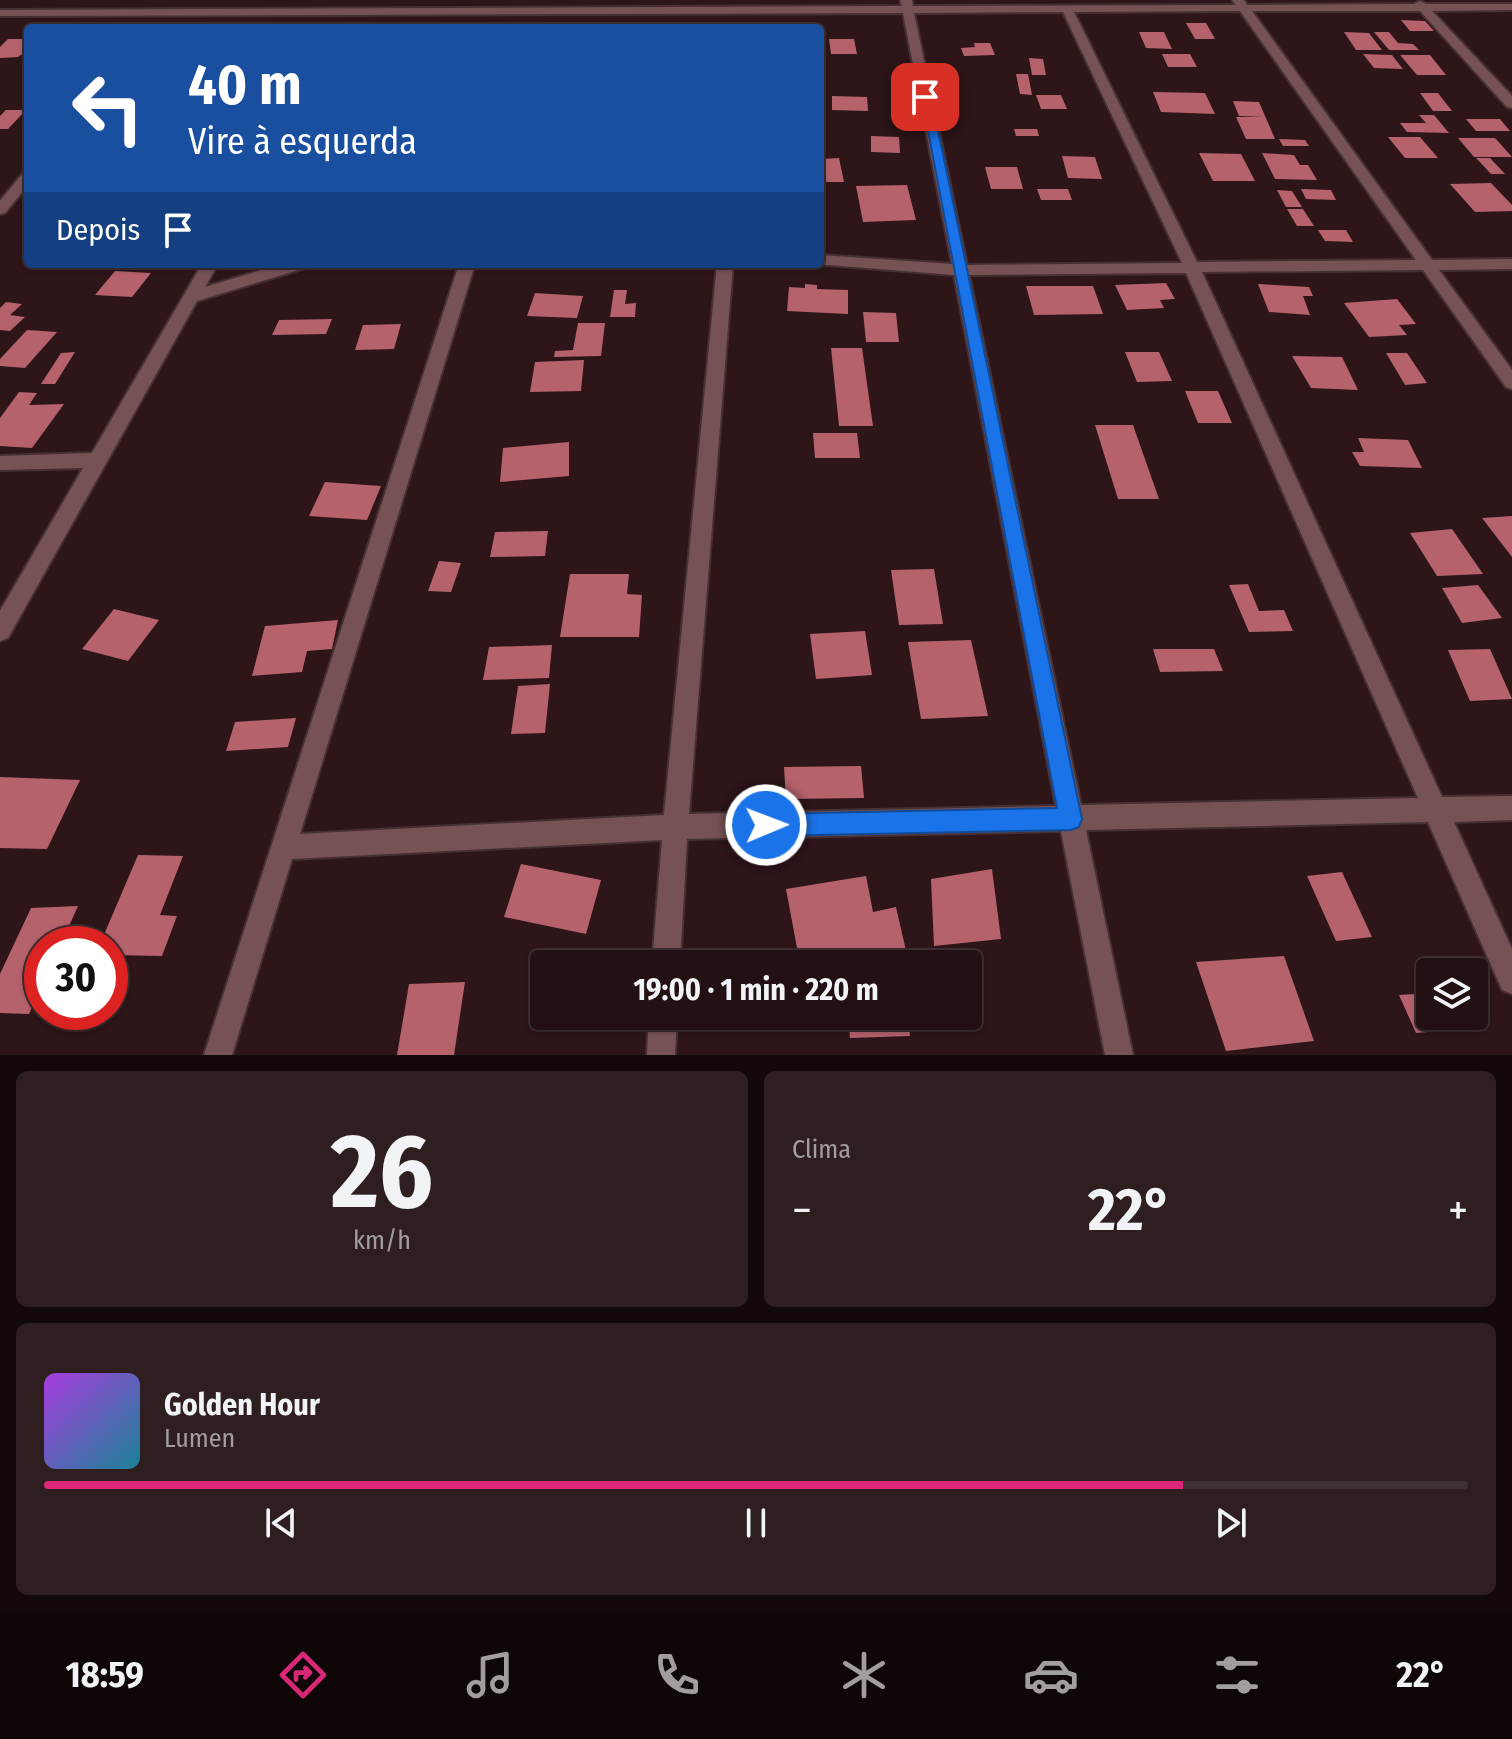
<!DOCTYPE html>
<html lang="pt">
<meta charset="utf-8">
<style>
body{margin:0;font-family:"Fira Sans Condensed",sans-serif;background:#2e1e20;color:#f1f3f6;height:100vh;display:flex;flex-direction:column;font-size:30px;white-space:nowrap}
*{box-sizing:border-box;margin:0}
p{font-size:26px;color:#a29d9f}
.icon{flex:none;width:44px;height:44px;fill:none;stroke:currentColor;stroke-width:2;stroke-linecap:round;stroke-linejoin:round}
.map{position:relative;height:1055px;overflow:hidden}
.panel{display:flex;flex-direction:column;gap:16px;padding:16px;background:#13090a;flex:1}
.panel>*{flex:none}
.hud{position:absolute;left:24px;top:24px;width:800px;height:244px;border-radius:8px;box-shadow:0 2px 6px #0004,0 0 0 2px #3f3032;background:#1a4fa0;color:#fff;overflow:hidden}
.tools{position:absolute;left:1416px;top:958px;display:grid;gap:16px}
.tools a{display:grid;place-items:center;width:72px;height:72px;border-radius:8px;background:#221012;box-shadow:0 2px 6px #0004,0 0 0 2px #3f3032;font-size:40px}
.speed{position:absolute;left:24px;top:926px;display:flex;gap:16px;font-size:40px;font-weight:700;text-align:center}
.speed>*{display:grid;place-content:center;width:104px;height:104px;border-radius:50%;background:#221012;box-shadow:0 2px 6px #0004,0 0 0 2px #3f3032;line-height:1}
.speed .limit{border:12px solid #d22;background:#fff;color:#111}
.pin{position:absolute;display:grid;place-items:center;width:68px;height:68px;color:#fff;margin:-34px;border-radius:16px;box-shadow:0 4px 12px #0006}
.me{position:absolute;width:88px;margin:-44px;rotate:89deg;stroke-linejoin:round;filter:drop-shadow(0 0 6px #0008)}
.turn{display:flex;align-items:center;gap:28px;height:168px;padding:0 32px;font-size:36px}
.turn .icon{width:104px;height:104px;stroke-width:2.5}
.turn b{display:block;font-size:56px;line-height:68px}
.then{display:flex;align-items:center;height:76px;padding:0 32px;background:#0003;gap:16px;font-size:30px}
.big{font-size:60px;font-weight:700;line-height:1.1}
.panel .tile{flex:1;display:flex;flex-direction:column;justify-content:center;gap:12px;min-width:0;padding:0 28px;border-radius:12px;background:#2e1e20}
.panel .dial{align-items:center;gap:0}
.dial b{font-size:104px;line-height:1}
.song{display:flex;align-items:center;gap:24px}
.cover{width:96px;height:96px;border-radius:12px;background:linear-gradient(135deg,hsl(280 70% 55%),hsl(190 70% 35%))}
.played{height:8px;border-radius:4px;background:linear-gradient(90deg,#db2777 80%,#3f3032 80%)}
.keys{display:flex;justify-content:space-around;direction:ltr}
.heat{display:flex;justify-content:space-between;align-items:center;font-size:44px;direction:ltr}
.panel .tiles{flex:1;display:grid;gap:16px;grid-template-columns:1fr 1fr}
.tile:last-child{grid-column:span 2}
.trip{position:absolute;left:530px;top:950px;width:452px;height:80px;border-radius:8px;background:#221012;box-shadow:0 2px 6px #0004,0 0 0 2px #3f3032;font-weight:700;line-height:80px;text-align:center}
.menu{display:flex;height:128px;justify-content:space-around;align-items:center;background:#0e0607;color:#a29d9f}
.menu .icon{width:56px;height:56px}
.menu .current{color:#db2777}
.menu b{font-size:36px;color:#f1f3f6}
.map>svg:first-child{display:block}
.building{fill:#b5626d}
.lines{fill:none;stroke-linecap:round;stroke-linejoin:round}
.minor-casing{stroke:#473033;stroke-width:4}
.minor{fill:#765255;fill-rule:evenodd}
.route{fill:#1a73e8;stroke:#114b97;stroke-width:2}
</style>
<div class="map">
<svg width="1512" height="1055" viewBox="0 0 1512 1055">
<rect width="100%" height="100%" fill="#2d1518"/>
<!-- building -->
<g class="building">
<polygon points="1401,20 1425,21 1434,31 1410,31"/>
<polygon points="1186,23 1206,23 1215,39 1195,39"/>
<polygon points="1139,32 1164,32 1172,49 1146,48"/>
<polygon points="1344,32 1369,33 1382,50 1356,50"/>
<polygon points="1374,32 1389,32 1398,43 1413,44 1419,50 1389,50"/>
<polygon points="8,39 28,39 28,50 18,57 0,58 0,47"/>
<polygon points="829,39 854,39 857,54 831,54"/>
<polygon points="974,43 990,43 995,55 964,56 961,48 975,47"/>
<polygon points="1162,54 1190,54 1197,67 1168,67"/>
<polygon points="1363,54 1392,55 1403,69 1374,68"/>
<polygon points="1400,55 1430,55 1446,75 1417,75"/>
<polygon points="1029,58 1043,59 1046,75 1032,75"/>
<polygon points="1016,74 1028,74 1032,95 1020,94"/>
<polygon points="1153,92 1205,93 1215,114 1161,112"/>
<polygon points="1420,93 1438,93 1452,111 1433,111"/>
<polygon points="1036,95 1061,95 1067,109 1041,109"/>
<polygon points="832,96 867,97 868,111 832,110"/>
<polygon points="1233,101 1259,102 1275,139 1246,139 1236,117 1262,117 1239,116"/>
<polygon points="6,110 26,110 8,129 0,129 0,116"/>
<polygon points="1419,115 1434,115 1449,133 1407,132 1400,123 1426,123"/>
<polygon points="1466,119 1500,119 1510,131 1476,131"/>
<polygon points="1014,129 1037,129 1039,136 1016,136"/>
<polygon points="871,136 899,137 900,153 871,152"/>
<polygon points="1388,137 1420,137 1438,158 1405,158"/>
<polygon points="1458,138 1495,138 1512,157 1474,157"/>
<polygon points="1279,139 1305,140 1309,146 1283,146"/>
<polygon points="1199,153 1241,154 1255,181 1213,181"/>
<polygon points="1262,153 1294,155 1300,165 1308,165 1317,180 1275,179"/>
<polygon points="1062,156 1095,157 1102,179 1068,178"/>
<polygon points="839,158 844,182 820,182 820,159"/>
<polygon points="1476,158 1490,158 1505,174 1491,174"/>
<polygon points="985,167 1017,167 1023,189 991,189"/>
<polygon points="1491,183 1512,205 1512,211 1475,212 1450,184"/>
<polygon points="907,185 916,220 863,222 856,186"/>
<polygon points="1037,189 1068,189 1072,200 1041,200"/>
<polygon points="1301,189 1331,190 1336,200 1306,199"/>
<polygon points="1277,190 1292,191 1302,207 1286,207"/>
<polygon points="1287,209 1303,209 1314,226 1297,226"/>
<polygon points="1318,230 1346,230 1353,242 1325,241"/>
<polygon points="115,271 151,273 132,297 95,295"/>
<polygon points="1166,283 1175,299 1160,300 1164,308 1127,310 1115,285"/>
<polygon points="805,284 817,285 817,289 848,290 848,314 787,311 789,287 805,288"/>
<polygon points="1258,284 1309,287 1313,296 1303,296 1310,315 1269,312"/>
<polygon points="1026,286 1093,286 1103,314 1034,315"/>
<polygon points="614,290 627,290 625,304 636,303 635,317 610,317"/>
<polygon points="535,293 583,296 577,318 527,316"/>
<polygon points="1397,299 1416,324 1399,325 1407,335 1369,337 1344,303"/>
<polygon points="6,302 22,304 10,315 25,317 10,331 0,330 0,308"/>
<polygon points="863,312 896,313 899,342 866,342"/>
<polygon points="332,319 326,334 272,335 279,320"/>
<polygon points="578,323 605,323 601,356 554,357 555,351 573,350"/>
<polygon points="401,324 394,349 355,350 363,325"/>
<polygon points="27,330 57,332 25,368 0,366 0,359"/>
<polygon points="831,348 862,348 873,426 839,426"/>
<polygon points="75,352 55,384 41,384 61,353"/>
<polygon points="1125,352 1159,352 1172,381 1137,382"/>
<polygon points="1386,353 1407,353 1427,383 1405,385"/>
<polygon points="1292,356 1342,357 1358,390 1311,388"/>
<polygon points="584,360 581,391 530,392 535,362"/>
<polygon points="1185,391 1218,391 1232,423 1198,423"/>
<polygon points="19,392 37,393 29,405 64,404 32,448 0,446 0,418"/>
<polygon points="1095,425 1133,425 1159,499 1118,499"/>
<polygon points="813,433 857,433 860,458 815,458"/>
<polygon points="1358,438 1408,440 1422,468 1360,466 1352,452 1364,452"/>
<polygon points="569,442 569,476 500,482 503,448"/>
<polygon points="325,482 381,486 367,520 309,516"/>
<polygon points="1512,516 1512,557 1482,518"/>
<polygon points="1452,529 1483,574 1437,576 1410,533"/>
<polygon points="548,531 545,556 490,557 495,532"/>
<polygon points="439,561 461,563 451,592 428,591"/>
<polygon points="934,569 943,624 899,625 891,570"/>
<polygon points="570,574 629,574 627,594 642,595 639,637 560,637"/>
<polygon points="1248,584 1259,611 1284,610 1293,631 1249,632 1229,585"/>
<polygon points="1478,585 1502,618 1462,623 1442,588"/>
<polygon points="114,609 159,620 128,661 82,649"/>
<polygon points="338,620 332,649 307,651 302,672 252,676 265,626"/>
<polygon points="865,631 872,675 816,679 810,634"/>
<polygon points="971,640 988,716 921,719 908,642"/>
<polygon points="552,645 549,678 483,680 489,647"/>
<polygon points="1153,649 1214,649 1223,671 1160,672"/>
<polygon points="1490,649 1512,699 1470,701 1448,650"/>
<polygon points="550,684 545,733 511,734 518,686"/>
<polygon points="296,718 288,747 226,751 235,722"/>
<polygon points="861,766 864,798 786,799 784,767"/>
<polygon points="0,777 80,780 47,849 0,848"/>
<polygon points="138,855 183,856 160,915 177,916 162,956 110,955 110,944 100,944"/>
<polygon points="521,864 601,880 586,934 504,917"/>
<polygon points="992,869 1001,939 934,946 931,879"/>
<polygon points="1342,872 1372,937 1336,941 1307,876"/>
<polygon points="866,876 873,912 896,907 907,955 861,964 800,964 786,889"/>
<polygon points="78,906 61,944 42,944 42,985 29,1014 0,1013 0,974 31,908"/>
<polygon points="1284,956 1314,1041 1226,1051 1196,962"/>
<polygon points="465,982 454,1055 397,1055 409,984"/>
<polygon points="1430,993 1430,1016 1469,1016 1475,1028 1416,1033 1399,995"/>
<polygon points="848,1016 908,1016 910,1036 850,1038"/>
</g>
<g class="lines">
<defs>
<g id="minor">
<path d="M900,0H912L913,6L1236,5L1232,0H1244L1247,5L1414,4L1420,1L1426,4H1512V10L1432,11L1512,96V108L1507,107L1420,11H1252L1432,260L1512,259V269L1439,270L1512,370V389L1506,387L1423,270L1202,272L1442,797L1512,796V820L1454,822L1512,949V994L1502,990L1428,822L1086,830L1133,1055H1105L1061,831L687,839L680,964H652L662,840L292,859L232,1055H204L459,264H475L300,834L664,815L717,264H733L689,814L1056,806L954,275L816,264H820V255L952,264L903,13L0,16V10L902,6ZM1240,11L1416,260L1197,262L1074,12ZM1063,12L1182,263L967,265L914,13ZM1186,273L1418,798L1081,805L969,275Z"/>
<polygon points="28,172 28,185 5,213 0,214 0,201 23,173"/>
<polygon points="202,264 218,264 205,287 282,264 307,264 305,268 197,301 8,638 0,641 0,611 83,468 0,470 0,456 92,453"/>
<polygon points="649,1016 677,1016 675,1055 647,1055"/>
</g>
</defs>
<!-- minor casing -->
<use href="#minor" class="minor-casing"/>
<!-- minor -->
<use href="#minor" class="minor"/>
</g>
<!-- route -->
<polygon class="route" points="921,94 931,97 1082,819 1079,827 1071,830 766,836 758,833 755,825 758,817 766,814 1057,808"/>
</svg>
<div class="tools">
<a><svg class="icon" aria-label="layers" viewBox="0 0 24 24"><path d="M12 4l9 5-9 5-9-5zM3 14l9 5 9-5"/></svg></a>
</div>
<div class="speed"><div class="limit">30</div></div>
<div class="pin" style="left:925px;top:97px;background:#d93025"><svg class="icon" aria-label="arrive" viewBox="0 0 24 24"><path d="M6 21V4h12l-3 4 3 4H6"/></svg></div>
<svg class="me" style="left:766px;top:825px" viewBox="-20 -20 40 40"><circle r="17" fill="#1a73e8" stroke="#fff" stroke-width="3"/><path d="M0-11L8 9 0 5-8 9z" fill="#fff"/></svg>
<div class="trip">19:00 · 1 min · 220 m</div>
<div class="hud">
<div class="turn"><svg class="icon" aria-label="left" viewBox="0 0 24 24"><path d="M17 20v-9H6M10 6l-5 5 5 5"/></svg><div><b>40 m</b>Vire à esquerda</div></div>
<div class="then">Depois<svg class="icon" aria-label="arrive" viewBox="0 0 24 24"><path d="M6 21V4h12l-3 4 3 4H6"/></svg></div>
</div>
</div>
<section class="panel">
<div class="tiles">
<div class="tile dial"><b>26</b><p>km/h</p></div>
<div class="tile"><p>Clima</p>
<div class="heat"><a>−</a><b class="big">22°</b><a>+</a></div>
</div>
<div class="tile">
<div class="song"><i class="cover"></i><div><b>Golden Hour</b><p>Lumen</p></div></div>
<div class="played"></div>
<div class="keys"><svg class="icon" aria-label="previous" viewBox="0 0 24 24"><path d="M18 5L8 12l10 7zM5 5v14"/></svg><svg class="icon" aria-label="pause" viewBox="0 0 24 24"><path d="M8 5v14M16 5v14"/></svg><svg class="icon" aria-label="next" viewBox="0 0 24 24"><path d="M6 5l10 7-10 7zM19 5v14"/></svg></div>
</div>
</div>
</section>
<nav class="menu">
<b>18:59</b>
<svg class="icon current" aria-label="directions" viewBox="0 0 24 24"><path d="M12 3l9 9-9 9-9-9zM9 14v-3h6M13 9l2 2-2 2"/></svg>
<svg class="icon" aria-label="music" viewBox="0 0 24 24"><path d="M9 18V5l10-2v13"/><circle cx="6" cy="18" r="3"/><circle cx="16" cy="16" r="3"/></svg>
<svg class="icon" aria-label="phone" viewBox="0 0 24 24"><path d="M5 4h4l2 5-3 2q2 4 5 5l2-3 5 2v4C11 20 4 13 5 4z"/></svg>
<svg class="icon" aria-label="climate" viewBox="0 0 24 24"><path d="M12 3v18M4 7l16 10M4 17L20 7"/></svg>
<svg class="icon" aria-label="car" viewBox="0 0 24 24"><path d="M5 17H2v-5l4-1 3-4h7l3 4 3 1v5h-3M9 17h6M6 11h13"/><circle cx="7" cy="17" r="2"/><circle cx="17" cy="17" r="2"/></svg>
<svg class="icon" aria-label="filters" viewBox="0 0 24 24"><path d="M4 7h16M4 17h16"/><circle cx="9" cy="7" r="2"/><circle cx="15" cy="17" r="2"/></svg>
<b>22°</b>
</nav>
